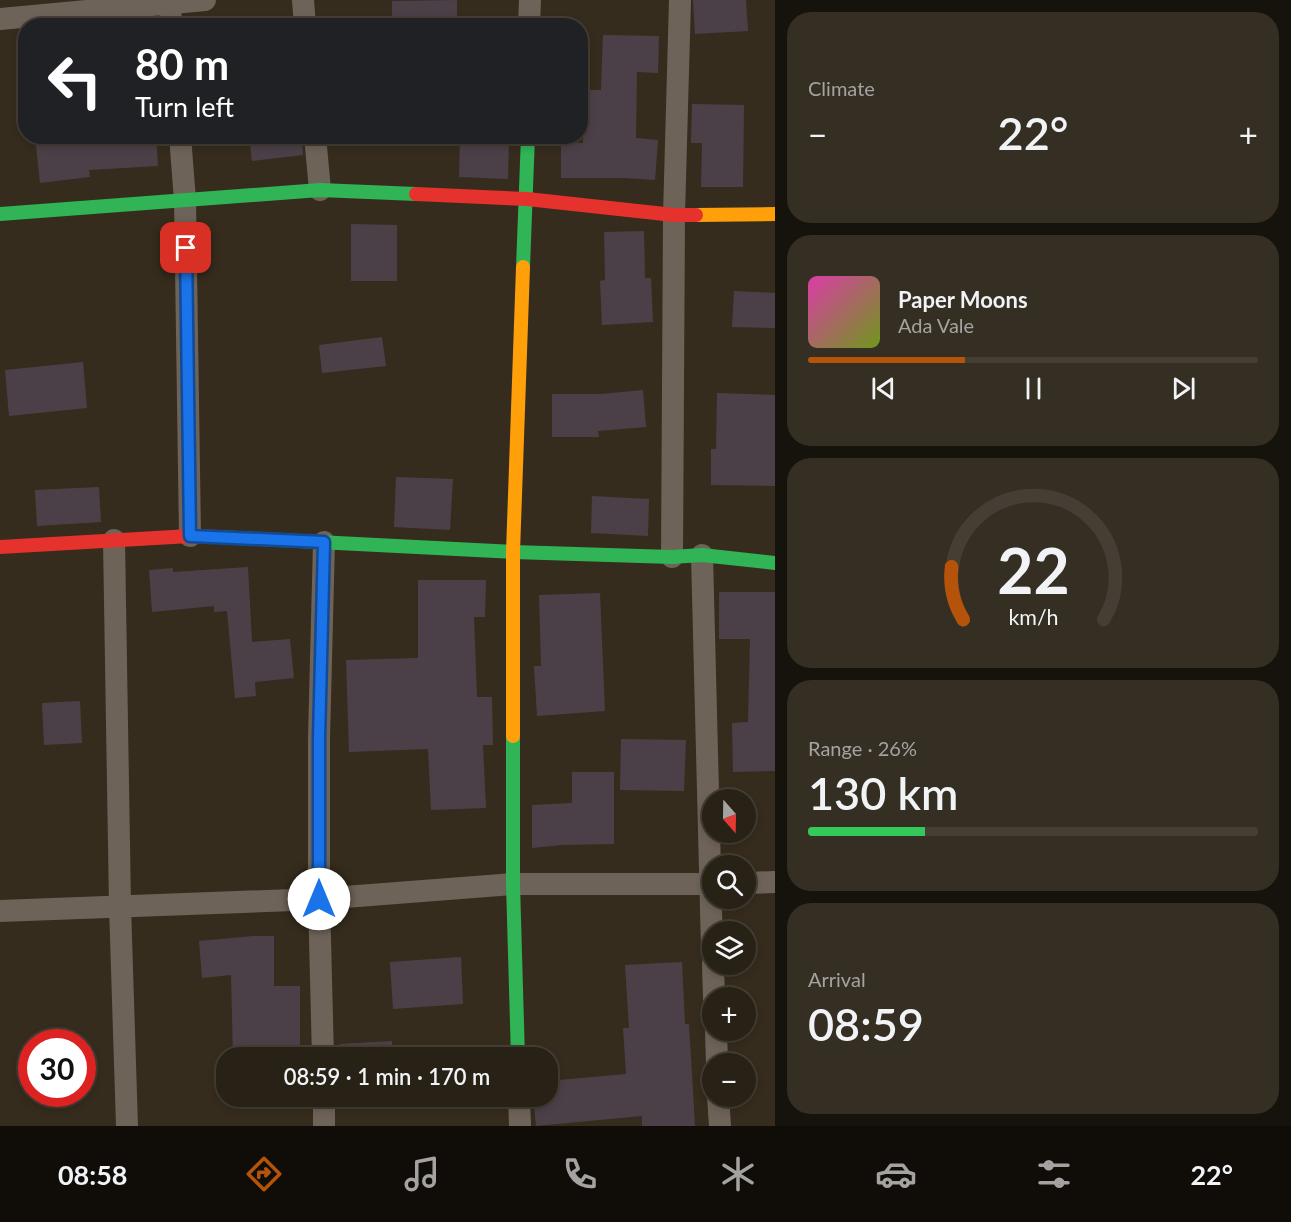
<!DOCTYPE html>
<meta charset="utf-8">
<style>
body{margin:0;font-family:Lato,sans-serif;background:#342e23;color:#f1f3f6;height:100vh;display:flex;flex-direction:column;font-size:22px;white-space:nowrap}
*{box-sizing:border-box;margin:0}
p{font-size:20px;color:#a5a3a1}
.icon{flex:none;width:33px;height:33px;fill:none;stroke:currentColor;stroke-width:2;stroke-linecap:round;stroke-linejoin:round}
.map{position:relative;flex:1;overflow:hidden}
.panel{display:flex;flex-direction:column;gap:12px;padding:12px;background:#16120c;width:516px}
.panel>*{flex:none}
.hud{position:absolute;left:18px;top:18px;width:570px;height:126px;border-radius:24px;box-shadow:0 3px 9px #0003,0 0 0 2px #443e35;background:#202124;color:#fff;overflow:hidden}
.needle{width:39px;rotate:160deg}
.buttons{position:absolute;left:702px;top:789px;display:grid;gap:12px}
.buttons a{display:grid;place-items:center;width:54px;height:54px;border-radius:50%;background:#282116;box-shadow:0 3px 9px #0003,0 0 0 2px #443e35;font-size:30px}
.speed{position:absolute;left:18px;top:1029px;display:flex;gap:12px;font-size:30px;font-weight:700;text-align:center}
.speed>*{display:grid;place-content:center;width:78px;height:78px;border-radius:50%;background:#282116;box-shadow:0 3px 9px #0003,0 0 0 2px #443e35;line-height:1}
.speed .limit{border:9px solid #d22;background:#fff;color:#111}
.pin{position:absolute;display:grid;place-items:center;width:51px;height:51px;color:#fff;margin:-26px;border-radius:12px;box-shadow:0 3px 9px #0006}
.me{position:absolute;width:66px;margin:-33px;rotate:0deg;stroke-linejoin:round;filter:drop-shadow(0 0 4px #0008)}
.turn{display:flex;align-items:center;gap:21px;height:126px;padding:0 18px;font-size:27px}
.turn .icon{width:78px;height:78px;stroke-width:2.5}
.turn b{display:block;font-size:42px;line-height:51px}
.big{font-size:45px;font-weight:600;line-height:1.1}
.panel .widget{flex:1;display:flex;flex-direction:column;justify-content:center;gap:9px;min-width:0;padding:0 21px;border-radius:24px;background:#342e23}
.panel .dial{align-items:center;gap:0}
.dial svg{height:156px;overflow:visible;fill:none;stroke:#443e35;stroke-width:7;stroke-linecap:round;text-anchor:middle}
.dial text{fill:#f1f3f6;stroke:none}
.song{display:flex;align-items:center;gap:18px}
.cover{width:72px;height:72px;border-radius:9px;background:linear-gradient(135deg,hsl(320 70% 55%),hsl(80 70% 35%))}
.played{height:6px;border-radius:3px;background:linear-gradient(90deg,#b45309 35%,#443e35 35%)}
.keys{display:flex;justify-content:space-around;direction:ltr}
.heat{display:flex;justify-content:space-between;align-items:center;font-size:33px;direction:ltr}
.charge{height:9px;border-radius:4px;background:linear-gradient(90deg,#34c759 26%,#443e35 0)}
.trip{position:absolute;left:216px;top:1047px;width:342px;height:60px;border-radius:24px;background:#282116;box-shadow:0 3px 9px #0003,0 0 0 2px #443e35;font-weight:600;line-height:60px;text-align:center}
.tabs{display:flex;height:96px;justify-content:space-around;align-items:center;background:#100d09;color:#a5a3a1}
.tabs .icon{width:42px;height:42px}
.tabs .on{color:#b45309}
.tabs b{font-size:27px;color:#f1f3f6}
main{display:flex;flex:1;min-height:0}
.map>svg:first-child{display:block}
.building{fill:#4c4048}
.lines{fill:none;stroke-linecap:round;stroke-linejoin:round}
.street{stroke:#6e6358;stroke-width:22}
.fast{stroke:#30b455;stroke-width:14}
.slow{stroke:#ff9f0a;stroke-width:14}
.jam{stroke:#e5322d;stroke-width:14}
.route-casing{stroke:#114b97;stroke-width:15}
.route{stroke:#1a73e8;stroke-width:10}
</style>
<main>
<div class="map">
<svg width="775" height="1126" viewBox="0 0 775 1126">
<rect width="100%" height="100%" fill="#352c1d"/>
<!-- building -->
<g class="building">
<polygon points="457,0 457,26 392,26 392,1"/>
<polygon points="693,0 746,0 748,31 695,34"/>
<polygon points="603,35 659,36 658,73 637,72 636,138 658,140 655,180 624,178 561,178 561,143 583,143 584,90 601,90"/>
<polygon points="692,104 744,105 743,187 701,187 702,143 691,143"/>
<polygon points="35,136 156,136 158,166 89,170 90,177 40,183"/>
<polygon points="249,136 302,136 303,155 252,161"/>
<polygon points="460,136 509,136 508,179 459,177"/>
<polygon points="351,224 397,225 397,281 351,281"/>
<polygon points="644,231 645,278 651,278 653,322 602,325 600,281 605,280 604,232"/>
<polygon points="734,291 775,293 775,328 732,327"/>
<polygon points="382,337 386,366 322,373 319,345"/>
<polygon points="83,362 87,408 9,416 5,370"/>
<polygon points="643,390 646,427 598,431 599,437 552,437 552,394 601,394"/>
<polygon points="717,393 775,395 775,486 711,485 711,449 716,449"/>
<polygon points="396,477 453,479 450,530 394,527"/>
<polygon points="99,487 101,522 37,526 35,490"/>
<polygon points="592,496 649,499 648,536 591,533"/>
<polygon points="248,567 252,642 290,639 294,678 255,682 256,696 235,698 227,611 214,612 214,606 152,612 149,570 173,568 173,572"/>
<polygon points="418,580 486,580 485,617 474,617 477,697 492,697 493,745 483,745 486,808 431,810 428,749 349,752 346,660 418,658"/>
<polygon points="719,592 775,592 775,771 733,772 732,723 748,722 750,639 719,639"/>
<polygon points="600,593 605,711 537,716 534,666 541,666 539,595"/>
<polygon points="80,701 82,743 44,745 42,703"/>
<polygon points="621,739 686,740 684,791 620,790"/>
<polygon points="572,772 614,772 614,844 561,845 532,848 532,805 572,803"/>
<polygon points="253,936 274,936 274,986 300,986 300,1058 233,1058 231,975 202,978 199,941"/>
<polygon points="461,957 463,1004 393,1009 390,962"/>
<polygon points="682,962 685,1024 689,1024 695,1126 642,1126 642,1116 536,1126 533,1096 548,1096 548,1081 626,1074 623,1028 629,1028 625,965"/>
<polygon points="392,1041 393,1058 341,1058 340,1044"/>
<polygon points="343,1096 394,1096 395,1105 343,1107"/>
</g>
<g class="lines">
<!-- street -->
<g class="street">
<polyline points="303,0 305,26"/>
<polyline points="170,3 171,26"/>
<polyline points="0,19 205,0"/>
<polyline points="529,26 530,0"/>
<polyline points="180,136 185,200 190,536"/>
<polyline points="315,136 320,190"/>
<polyline points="114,540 120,906 127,1126"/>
<polyline points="702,555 712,949"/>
<polyline points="672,557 674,215 680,0"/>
<polyline points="746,883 775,882"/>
<polyline points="0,911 319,899 513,884 712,884"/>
<polyline points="713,964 714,998"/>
<polyline points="716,1030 717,1064"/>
<polyline points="323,1058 319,899 319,738 324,542"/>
<polyline points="324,1096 324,1126"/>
<polyline points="519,1096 520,1126"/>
<polyline points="718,1096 720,1126"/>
</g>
<!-- fast -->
<g class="fast">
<polyline points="0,214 320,190 416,194"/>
<polyline points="523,267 528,136"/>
<polyline points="219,537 513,552 672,557 702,555 775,563"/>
<polyline points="513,736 513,884 518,1058"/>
</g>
<!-- slow -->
<g class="slow">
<polyline points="696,215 775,214"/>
<polyline points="513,736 513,552 523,267"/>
</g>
<!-- jam -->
<g class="jam">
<polyline points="416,194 527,199 674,215 696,215"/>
<polyline points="0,547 190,536 219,537"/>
</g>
</g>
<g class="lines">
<defs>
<polyline id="route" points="186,248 190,536 324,542 319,738 319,899"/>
</defs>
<!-- route casing -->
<use href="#route" class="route-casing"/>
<!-- route -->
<use href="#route" class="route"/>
</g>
</svg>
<div class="buttons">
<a><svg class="needle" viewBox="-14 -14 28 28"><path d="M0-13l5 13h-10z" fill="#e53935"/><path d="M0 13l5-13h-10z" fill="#a5a3a1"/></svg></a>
<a><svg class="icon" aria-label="search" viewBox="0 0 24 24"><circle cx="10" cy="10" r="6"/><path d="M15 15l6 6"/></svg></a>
<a><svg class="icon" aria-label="layers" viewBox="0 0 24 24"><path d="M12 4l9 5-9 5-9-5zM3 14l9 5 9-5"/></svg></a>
<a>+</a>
<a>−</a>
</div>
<div class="speed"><div class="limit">30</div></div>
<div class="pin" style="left:186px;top:248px;background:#d93025"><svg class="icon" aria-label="arrive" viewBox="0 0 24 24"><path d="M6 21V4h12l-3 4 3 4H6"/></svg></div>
<svg class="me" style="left:319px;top:899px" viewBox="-20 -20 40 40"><circle r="19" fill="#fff"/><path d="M0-13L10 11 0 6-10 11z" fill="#1a73e8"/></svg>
<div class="trip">08:59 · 1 min · 170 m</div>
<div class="hud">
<div class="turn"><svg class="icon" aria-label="left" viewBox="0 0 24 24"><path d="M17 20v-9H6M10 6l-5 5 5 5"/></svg><div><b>80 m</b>Turn left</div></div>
</div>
</div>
<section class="panel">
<div class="widget"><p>Climate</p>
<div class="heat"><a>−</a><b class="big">22°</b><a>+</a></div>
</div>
<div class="widget">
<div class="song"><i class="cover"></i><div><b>Paper Moons</b><p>Ada Vale</p></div></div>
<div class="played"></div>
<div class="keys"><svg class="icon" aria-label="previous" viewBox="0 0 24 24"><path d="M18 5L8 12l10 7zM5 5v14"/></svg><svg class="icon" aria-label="pause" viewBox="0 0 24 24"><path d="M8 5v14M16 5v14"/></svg><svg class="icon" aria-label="next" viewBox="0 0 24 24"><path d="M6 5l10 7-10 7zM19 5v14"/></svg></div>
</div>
<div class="widget dial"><svg viewBox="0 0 100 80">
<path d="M14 69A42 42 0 1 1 86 69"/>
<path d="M14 69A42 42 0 0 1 8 42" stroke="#b45309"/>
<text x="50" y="56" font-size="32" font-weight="700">22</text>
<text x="50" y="72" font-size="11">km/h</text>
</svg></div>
<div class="widget"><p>Range · 26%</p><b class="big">130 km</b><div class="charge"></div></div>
<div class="widget"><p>Arrival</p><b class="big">08:59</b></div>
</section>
</main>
<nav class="tabs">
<b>08:58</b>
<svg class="icon on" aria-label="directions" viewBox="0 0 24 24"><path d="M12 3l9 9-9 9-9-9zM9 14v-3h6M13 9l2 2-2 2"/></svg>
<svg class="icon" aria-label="music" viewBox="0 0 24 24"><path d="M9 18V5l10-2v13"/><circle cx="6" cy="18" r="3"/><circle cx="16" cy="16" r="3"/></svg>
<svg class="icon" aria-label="phone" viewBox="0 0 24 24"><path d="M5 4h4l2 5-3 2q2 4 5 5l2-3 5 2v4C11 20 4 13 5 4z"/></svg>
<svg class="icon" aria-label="climate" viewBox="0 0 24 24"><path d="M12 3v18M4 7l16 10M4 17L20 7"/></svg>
<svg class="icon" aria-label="car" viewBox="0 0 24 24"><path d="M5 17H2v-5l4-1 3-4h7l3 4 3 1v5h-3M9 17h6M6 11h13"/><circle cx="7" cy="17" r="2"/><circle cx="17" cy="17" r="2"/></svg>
<svg class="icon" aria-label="filters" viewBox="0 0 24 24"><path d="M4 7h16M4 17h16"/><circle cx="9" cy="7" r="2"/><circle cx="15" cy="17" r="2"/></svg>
<b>22°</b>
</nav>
